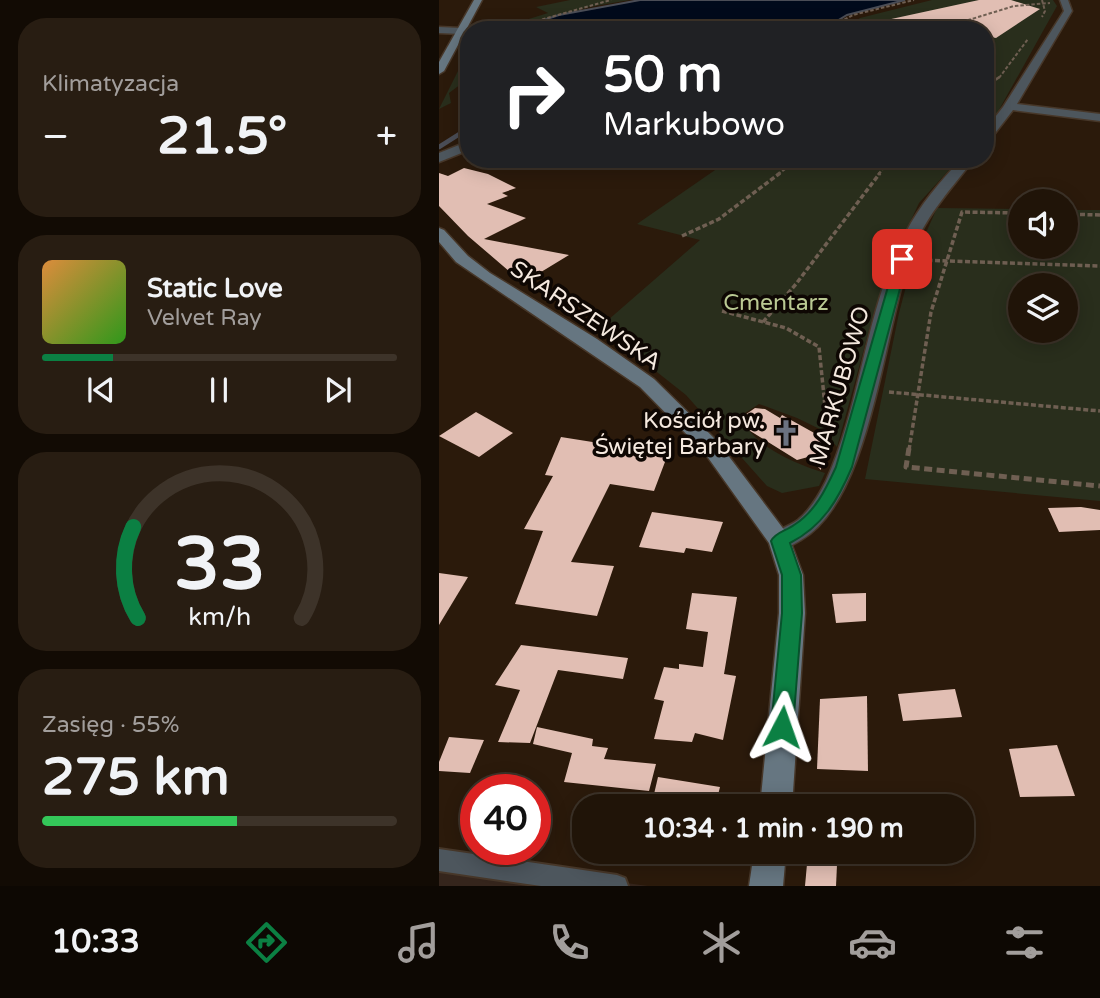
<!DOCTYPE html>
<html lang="pl">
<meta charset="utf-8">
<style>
body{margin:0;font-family:"Varela Round",sans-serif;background:#281d12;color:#f1f3f6;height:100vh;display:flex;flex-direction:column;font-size:26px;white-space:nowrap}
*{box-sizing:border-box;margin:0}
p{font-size:23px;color:#a29e9c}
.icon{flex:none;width:38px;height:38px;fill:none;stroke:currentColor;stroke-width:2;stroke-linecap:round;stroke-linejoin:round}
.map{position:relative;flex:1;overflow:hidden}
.sheet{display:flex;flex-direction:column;gap:18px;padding:18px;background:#120b04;width:439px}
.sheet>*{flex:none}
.top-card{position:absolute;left:21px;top:21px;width:534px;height:147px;border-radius:28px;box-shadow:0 4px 18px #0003,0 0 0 2px #3d3329;background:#202124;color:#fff;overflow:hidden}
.tools{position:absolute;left:569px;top:189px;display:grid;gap:14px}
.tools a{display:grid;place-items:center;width:70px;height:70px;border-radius:50%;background:#201408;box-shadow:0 4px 18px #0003,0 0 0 2px #3d3329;font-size:35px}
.speed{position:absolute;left:21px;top:774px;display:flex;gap:14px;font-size:35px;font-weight:700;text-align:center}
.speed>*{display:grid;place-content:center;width:91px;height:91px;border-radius:50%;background:#201408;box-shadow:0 4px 18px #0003,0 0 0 2px #3d3329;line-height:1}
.speed .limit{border:10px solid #d22;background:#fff;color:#111}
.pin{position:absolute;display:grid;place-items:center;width:60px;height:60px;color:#fff;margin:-30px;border-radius:14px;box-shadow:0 4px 10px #0006}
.me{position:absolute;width:77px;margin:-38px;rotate:4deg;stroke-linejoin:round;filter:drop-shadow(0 0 5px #0008)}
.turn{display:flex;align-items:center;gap:24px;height:147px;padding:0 28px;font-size:32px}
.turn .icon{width:91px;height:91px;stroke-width:2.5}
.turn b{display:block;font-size:49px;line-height:60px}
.big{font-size:52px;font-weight:800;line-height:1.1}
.sheet .widget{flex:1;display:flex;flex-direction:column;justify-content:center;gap:10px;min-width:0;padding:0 24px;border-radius:28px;background:#281d12}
.sheet .dial{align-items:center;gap:0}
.dial svg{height:182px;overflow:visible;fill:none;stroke:#3d3329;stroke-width:7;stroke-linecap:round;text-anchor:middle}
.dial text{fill:#f1f3f6;stroke:none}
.song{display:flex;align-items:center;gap:21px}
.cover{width:84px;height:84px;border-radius:10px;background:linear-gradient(135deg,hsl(30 70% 55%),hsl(110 70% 35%))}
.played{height:7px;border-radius:4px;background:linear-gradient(90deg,#0b8043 20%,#3d3329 20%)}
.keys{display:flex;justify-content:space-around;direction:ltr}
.heat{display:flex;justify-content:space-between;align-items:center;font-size:38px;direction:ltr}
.charge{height:10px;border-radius:5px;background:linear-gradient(90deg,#34c759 55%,#3d3329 0)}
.trip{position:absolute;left:133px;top:794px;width:402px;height:70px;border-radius:28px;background:#201408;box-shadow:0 4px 18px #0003,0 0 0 2px #3d3329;font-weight:800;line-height:70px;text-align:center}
.dock{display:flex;height:112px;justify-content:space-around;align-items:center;background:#0d0803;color:#a29e9c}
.dock .icon{width:49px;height:49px}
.dock .on{color:#0b8043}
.dock b{font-size:32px;color:#f1f3f6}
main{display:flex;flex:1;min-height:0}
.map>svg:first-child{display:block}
.commercial{fill:#35251c}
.green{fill:#292e1c;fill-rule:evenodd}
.water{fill:#000a1b;stroke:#4a4d56;stroke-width:2}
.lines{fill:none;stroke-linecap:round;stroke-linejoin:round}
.stream{stroke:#4a4d56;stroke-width:4.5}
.building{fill:#e1beb3}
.lane-casing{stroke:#473729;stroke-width:4}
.street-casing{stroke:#473729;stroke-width:3}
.secondary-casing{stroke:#473729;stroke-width:3}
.path-far3{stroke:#6f5f52;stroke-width:2;stroke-dasharray:3.5 2;stroke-linecap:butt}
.path-far2{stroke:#6f5f52;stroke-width:2.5;stroke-dasharray:4.5 2;stroke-linecap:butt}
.path-far1{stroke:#6f5f52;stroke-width:3.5;stroke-dasharray:5 2.5;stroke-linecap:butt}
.path{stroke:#6f5f52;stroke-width:5;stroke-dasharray:8 4.5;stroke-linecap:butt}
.lane{fill:#4d565d;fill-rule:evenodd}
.street{fill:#4d565d;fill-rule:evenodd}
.secondary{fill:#667681;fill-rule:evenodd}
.route{fill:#0b8043;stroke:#07532c;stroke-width:2}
.labels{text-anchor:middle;stroke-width:7;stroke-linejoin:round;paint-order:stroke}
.park-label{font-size:23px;fill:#bac993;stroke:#0e0703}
.street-label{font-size:23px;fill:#f5e9df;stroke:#0e0703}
.poi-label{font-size:23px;fill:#f5e9df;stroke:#0e0703;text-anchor:end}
</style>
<main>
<section class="sheet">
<div class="widget"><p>Klimatyzacja</p>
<div class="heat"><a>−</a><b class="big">21.5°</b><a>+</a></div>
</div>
<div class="widget">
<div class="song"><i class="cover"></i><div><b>Static Love</b><p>Velvet Ray</p></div></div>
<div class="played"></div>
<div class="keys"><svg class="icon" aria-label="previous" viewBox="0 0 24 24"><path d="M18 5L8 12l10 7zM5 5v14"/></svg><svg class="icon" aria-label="pause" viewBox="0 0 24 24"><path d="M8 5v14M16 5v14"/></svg><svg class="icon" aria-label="next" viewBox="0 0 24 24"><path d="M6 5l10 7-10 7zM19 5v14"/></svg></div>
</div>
<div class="widget dial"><svg viewBox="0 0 100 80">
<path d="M14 69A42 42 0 1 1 86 69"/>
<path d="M14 69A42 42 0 0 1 12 29" stroke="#0b8043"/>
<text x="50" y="56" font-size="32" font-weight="700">33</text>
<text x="50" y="72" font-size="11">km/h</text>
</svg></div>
<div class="widget"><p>Zasięg · 55%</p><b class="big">275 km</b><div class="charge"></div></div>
</section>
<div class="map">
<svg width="661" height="886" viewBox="0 0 661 886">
<rect width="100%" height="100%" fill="#2b1a0b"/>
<!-- commercial -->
<polygon class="commercial" points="0,857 209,886 0,886"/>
<!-- green -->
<g class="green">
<polygon points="131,0 191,0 150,7 71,30 55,30 109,13 97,7"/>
<polygon points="493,0 614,0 618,6 551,126 546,126 546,30 401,30 421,18"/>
<polygon points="30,49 30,78 10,93 12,103 0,109"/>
<path d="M292,159H520L480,203L449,270L433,320L398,447L393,441V435L358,418L320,404L303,415C309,445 359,465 386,473L380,486L343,493L328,486L247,395L161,327L261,240L198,224Z"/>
<path d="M498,208L581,209V247H626L627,210H661V501L426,479L460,313L473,264ZM581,285H626V331H581Z"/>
</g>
<!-- water -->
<polygon class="water" points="201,0 466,0 408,15 383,30 74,30 120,15"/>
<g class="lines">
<!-- stream -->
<polyline class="stream" points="0,147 30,128"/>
</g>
<!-- building -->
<g class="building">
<polygon points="540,0 572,0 601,9 557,38 546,36 546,30 444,30 443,21"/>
<polygon points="25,168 49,174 77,188 63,193 69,196 48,204 87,218 45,239 130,255 84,283 29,236 0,206 0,173 9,176"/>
<polygon points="316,408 326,409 341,418 343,415 386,439 383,446 382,470 369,457 358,460 308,429 306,415"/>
<polygon points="37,412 74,433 40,457 0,436"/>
<polygon points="122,437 229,454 215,491 171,484 132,562 175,566 158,616 76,604 104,531 85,529 114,476 106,475"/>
<polygon points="642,507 661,510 661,530 620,532 609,508"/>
<polygon points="213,512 284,522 273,552 247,548 245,553 200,547"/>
<polygon points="0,573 29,577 0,625"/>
<polygon points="253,593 298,597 285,674 297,676 284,740 256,733 253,742 215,739 225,701 215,699 225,667 240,669 240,664 264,667 269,632 247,629"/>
<polygon points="427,593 427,621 397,623 393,594"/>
<polygon points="82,645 189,658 184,679 119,670 91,743 59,742 81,690 56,685"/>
<polygon points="516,689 523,717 464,721 459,694"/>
<polygon points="428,696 429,771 378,769 381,699"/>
<polygon points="98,727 154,739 153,746 169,748 165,759 217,764 210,791 125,782 133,753 94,744"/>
<polygon points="10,737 45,740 31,773 0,771 0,762"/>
<polygon points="618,745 636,796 581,797 570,749"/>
<polygon points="219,777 281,787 276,807 212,807"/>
<polygon points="368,864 398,865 397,886 366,886"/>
</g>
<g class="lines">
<defs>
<polygon id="lane" points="0,849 178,875 186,878 189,886 102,886 0,871"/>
<g id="street">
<polygon points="621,0 629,0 633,11 578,104 661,114 661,121 574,110 550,141 546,142 546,130 564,107 625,11"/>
<polygon points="0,27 22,28 27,31 22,34 0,33"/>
<polygon points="30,141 30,150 0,162 0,153"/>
<path d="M522,159H535C513,188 489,213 475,247C445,322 434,499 362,540C352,546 344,551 333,547L329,541C335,530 349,527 359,520C371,510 380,495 387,481C423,402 426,309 467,232C481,205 501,182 522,159Z"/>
</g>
<g id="secondary">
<polygon points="35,0 43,0 5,71 0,74 0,62"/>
<polygon points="0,228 5,230 29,256 51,273 158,339 215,379 279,442 349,535 364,575 366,613 353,807 321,807 340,613 340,575 330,543 265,452 201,387 17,262 0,242"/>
<polygon points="315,852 347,852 344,886 310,886"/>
</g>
</defs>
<!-- lane casing -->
<use href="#lane" class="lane-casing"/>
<!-- street casing -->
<use href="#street" class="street-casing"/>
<!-- secondary casing -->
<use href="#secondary" class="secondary-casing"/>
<!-- path-far3 -->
<g class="path-far3">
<polyline points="603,0 606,11 603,17"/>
<polyline points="66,30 172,0"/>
<polyline points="386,30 414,15 475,0"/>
<polyline points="497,30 575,6 611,3"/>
<polyline points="560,78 589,39"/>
</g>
<!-- path-far2 -->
<g class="path-far2">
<polyline points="546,87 562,76"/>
<polyline points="338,175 359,159"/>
<polyline points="439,175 451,159"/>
</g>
<!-- path-far1 -->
<g class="path-far1">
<polyline points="626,214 661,215"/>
<polyline points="243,236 280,219 341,173"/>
<polyline points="481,260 661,266"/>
<polyline points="283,311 347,328 380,347 389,436"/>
<polyline points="324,322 357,284 441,173"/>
<polyline points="450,392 661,411"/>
<polyline points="470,450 492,312 523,212 581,213"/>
</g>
<!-- path -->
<polyline class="path" points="470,448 467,467 661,486"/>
<!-- lane -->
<use href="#lane" class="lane"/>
<!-- street -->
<use href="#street" class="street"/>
<!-- secondary -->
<use href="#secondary" class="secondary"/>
</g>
<!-- route -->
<path class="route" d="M463,255L469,259L413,467C399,500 384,526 351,543L362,575L363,613L354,727L351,734L343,737L335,734L332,727L343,613V575L332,541C337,532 347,531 355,525C376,512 387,489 397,467L457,259Z"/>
<!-- icons -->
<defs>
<symbol id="church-bare" viewBox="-9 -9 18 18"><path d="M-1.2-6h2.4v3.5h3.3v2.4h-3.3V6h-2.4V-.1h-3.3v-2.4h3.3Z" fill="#6b7280" stroke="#0e0703" stroke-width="2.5" paint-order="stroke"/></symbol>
</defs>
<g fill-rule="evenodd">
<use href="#church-bare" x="328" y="414" width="38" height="38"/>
</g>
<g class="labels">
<!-- park labels -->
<g class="park-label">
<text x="337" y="310">Cmentarz</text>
</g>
<!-- street labels -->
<g class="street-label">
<text transform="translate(147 315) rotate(34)" y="8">SKARSZEWSKA</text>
<text transform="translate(400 386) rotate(-74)" y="8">MARKUBOWO</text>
</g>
<!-- poi labels -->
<g class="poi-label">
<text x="326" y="428">Kościół pw.<tspan x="326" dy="26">Świętej Barbary</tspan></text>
</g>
</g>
</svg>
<div class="tools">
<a><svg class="icon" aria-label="sound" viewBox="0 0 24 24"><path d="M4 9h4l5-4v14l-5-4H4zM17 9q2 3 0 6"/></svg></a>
<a><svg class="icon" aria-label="layers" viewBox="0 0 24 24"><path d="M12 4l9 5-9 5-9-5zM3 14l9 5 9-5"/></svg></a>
</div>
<div class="speed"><div class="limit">40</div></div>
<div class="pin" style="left:463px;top:259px;background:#d93025"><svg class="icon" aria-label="arrive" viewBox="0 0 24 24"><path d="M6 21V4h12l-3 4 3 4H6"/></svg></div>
<svg class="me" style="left:343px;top:727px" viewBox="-20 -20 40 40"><path d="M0-17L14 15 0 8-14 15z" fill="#0b8043" stroke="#fff" stroke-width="4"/></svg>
<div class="trip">10:34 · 1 min · 190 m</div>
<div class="top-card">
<div class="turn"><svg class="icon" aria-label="right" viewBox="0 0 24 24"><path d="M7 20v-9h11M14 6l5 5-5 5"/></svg><div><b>50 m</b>Markubowo</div></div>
</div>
</div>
</main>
<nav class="dock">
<b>10:33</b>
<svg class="icon on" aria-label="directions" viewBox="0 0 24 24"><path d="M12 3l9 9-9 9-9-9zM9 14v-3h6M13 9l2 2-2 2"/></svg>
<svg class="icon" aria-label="music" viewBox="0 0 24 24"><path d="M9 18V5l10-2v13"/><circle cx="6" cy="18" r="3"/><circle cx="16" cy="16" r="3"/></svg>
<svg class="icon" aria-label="phone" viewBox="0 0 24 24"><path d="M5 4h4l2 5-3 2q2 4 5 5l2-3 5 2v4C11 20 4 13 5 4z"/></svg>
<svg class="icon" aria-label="climate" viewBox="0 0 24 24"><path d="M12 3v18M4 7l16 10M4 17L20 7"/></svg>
<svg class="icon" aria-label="car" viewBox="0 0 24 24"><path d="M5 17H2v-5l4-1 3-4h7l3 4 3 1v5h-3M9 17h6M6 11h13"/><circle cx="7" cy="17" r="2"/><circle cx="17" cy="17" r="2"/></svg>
<svg class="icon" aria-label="filters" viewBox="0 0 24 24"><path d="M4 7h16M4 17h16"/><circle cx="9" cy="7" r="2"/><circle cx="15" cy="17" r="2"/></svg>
</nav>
